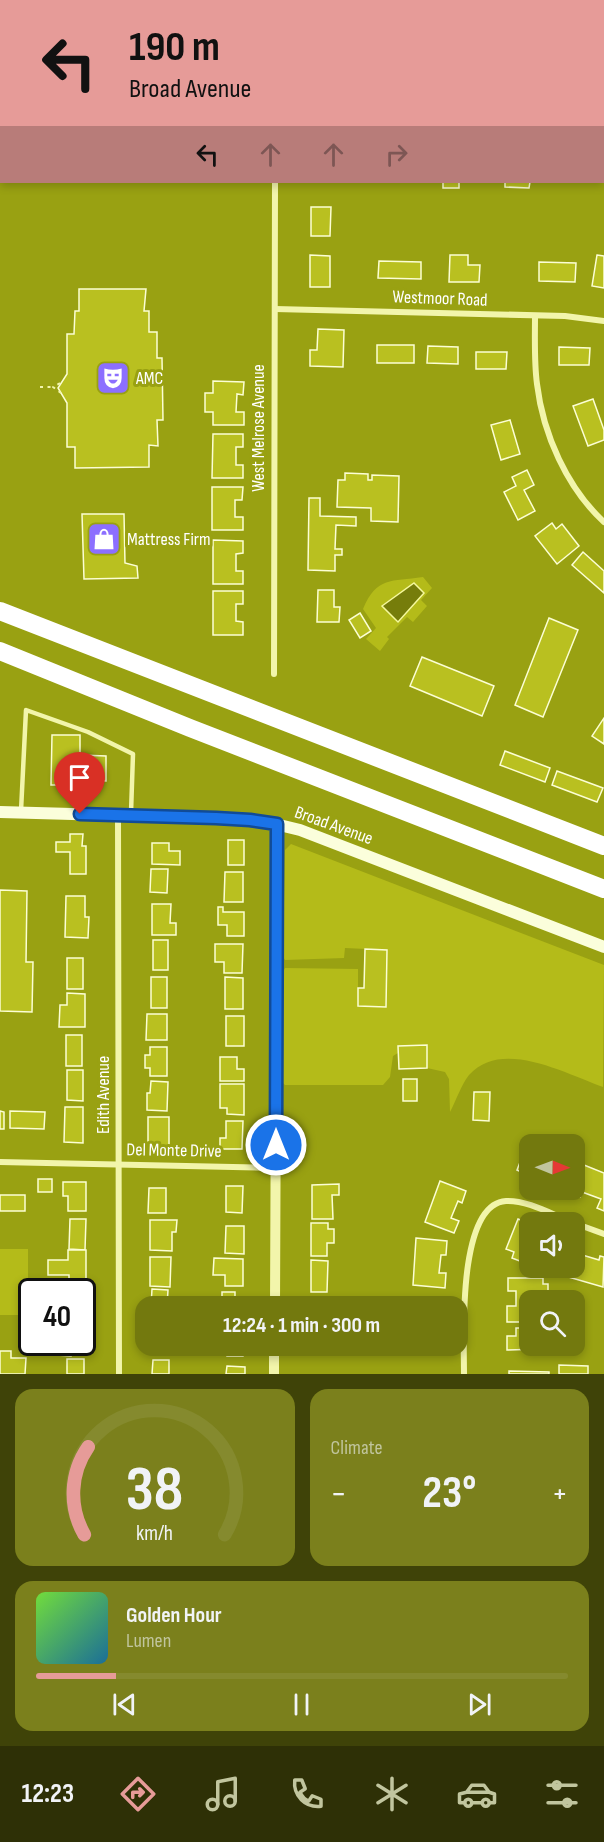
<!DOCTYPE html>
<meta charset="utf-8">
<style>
body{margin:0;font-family:"Sofia Sans Condensed",sans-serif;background:#7b801c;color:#f1f3f6;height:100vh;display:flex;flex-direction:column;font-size:22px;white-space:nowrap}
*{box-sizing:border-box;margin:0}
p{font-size:20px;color:#c1c59e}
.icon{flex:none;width:33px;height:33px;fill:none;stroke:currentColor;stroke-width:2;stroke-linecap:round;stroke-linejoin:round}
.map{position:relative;height:1374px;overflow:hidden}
.details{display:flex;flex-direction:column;gap:15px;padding:15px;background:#3f4308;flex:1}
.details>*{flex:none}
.banner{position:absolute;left:0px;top:0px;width:604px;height:183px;box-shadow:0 3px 9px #0003;background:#e69b98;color:#111;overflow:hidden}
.needle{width:39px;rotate:91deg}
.buttons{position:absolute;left:519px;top:1134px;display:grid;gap:12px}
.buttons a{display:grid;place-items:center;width:66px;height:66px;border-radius:12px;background:#73790e;box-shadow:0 3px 9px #0003;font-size:30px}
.speed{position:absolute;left:18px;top:1278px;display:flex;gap:12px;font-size:30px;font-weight:700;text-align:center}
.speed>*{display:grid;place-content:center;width:78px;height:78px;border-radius:50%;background:#73790e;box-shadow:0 3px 9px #0003;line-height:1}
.speed .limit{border:3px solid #111;border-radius:9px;background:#fff;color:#111}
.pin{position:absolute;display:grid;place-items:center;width:51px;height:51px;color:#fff;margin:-62px -26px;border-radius:50% 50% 50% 0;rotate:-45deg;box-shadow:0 0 6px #0007}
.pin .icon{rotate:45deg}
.me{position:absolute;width:66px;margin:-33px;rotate:0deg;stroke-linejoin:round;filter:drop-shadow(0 0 4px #0008)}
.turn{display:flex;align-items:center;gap:21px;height:126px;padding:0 30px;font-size:27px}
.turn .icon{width:78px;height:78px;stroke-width:2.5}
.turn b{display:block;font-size:42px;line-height:51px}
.lanes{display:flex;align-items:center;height:57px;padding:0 30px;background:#0003;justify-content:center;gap:30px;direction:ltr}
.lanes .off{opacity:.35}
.big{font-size:45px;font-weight:700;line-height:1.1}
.details .tile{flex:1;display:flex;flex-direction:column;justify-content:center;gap:9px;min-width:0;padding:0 21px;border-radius:18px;background:#7b801c}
.details .dial{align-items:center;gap:0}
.dial svg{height:156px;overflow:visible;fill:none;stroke:#858a2e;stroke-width:7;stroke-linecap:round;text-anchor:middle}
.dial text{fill:#f1f3f6;stroke:none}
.song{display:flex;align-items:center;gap:18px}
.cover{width:72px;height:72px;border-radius:9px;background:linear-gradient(135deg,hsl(100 70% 55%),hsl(200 70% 35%))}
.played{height:6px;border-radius:3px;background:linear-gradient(90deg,#e69b98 15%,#858a2e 15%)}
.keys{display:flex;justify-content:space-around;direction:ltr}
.heat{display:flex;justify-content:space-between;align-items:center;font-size:33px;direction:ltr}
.details .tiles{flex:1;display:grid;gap:15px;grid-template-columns:1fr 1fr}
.tile:last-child{grid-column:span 2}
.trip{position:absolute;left:135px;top:1296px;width:333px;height:60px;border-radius:18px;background:#73790e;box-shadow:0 3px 9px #0003;font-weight:700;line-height:60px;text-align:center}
.dock{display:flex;height:96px;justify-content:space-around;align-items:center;background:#2e3006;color:#c1c59e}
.dock .icon{width:42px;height:42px}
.dock .active{color:#e69b98}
.dock b{font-size:27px;color:#f1f3f6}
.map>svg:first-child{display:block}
.green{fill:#b4bb19}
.water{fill:#767d0b;stroke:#f5f89d;stroke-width:1.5}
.building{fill:#b9c020;stroke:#fcfed4;stroke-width:1.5}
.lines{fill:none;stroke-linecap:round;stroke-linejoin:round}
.path{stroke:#f2f5ab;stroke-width:2;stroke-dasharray:3 4.5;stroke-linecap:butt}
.service{stroke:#f2f5ab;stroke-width:4.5}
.minor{stroke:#f2f5ab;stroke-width:6}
.tertiary{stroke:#f2f5ab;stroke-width:10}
.secondary{stroke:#fbfedb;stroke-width:12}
.motorway{stroke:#fff;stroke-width:18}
.route-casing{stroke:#114b97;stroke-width:15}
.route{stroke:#1a73e8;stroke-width:10}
.labels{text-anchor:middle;stroke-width:6;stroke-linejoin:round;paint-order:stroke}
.street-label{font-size:18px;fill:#fff;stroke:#99a112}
.poi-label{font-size:18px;fill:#fff;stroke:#99a112;text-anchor:start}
</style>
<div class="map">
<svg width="604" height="1374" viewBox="0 0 604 1374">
<rect width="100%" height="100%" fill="#99a112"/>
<!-- green -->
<g class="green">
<path d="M423,577L432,588L421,600L427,606L413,622L407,617L387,637L389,639L380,651L366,639L376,628L363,609C377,576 391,582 423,577Z"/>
<path d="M291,844L604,965L603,1087C566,1074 502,1038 469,1075C461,1085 456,1101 450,1112L449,1079L445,1072L427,1068L426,1045L398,1046V1053L393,1056L390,1077L383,1085H285L282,1082L283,972L285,968L358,969V1006L386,1007L387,950L345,948L344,958L285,960L283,957L285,850Z"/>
<rect x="0" y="1249" width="28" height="66"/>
</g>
<!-- water -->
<polygon class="water" points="414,583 424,593 398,622 382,606"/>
<!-- building -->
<g class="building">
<polygon points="23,0 65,0 23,2"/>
<rect x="443" y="182" width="16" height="6"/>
<polygon points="505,182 530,182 529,188 505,187"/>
<polygon points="311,207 331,207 330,236 311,236"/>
<polygon points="310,255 330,256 330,287 310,287"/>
<polygon points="450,255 468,255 468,265 480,265 479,282 449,282"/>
<polygon points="597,255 604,256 604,288 592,286"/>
<polygon points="379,261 421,262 421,279 378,278"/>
<polygon points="539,262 576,263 575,282 539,281"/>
<polygon points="79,289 146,289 144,311 149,311 149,332 157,332 157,358 162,358 163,420 157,420 158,446 149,445 149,467 75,468 75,447 67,447 67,403 58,388 67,374 67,334 74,334 75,311 79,311"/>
<polygon points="318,329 344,330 343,367 310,366 310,350 317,350"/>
<rect x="377" y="345" width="37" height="18"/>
<polygon points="428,346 458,347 458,364 427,363"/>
<polygon points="559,347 590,348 589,365 559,365"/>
<polygon points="476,352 507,352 506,369 476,369"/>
<polygon points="213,381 244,382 243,395 237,394 236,412 244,412 244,425 213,425 213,412 205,412 205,393 213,393"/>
<polygon points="593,399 604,430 604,440 588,446 573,406"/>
<polygon points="510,420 520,454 501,460 491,425"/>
<polygon points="213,434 243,434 243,447 236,447 236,465 243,465 243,478 212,478"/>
<polygon points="527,470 534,485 524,490 535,511 518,520 504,492 516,486 512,477"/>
<polygon points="345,473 368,474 368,480 372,480 372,475 399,476 398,522 371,521 371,508 337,507 338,480 345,480"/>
<polygon points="212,487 243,487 242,500 235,500 235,517 243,517 243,530 212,530"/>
<polygon points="309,498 320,498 320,516 356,517 356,526 336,525 335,549 342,549 342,555 335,555 335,571 308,570"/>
<polygon points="82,514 124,514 125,563 137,566 138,578 84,579"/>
<polygon points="552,523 556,529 562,524 579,546 557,564 535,536"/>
<polygon points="213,540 243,541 243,553 236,554 236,571 243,571 243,584 213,584"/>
<polygon points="583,552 604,571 604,593 572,565"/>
<polygon points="318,590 334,590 334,607 340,607 339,622 317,622"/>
<polygon points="213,591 243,591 243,604 236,604 236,621 243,622 243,635 213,635"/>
<polygon points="360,613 371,631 360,638 349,620"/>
<polygon points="549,618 578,630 543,717 515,705"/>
<polygon points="422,657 494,686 482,716 410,686"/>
<polygon points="604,718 604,744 592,736"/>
<polygon points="52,735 80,735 80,755 106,756 106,781 80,780 80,785 51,785"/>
<polygon points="505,751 550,768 545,782 500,765"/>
<polygon points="557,771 603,788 597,802 552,785"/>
<polygon points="70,834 83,834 82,846 86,846 86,874 70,874 70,852 56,852 56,842 70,842"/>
<rect x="228" y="840" width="16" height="25"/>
<polygon points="152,843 169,843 169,851 180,851 180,865 152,864"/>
<polygon points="151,869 168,869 167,893 150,892"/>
<polygon points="225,872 243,872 243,902 224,902"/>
<polygon points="0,890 27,891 26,962 33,962 32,1012 0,1011"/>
<polygon points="66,896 85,896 85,917 89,917 88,938 65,937"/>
<polygon points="152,904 171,904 170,923 176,923 176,935 152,935"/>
<polygon points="218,907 223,907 223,912 244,912 244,936 227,936 227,925 218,925"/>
<rect x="153" y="940" width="15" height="30"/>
<polygon points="215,944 243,944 242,973 224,973 224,962 215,962"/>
<polygon points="365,949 387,950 386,1007 358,1006 358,988 364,988"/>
<rect x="67" y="958" width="16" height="31"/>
<rect x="151" y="977" width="16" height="31"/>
<polygon points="225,977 243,978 243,1009 225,1009"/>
<polygon points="67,993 85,994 85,1027 59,1027 60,1005 67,1005"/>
<polygon points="147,1014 167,1014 167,1040 146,1040"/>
<rect x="226" y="1016" width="18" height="30"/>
<rect x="66" y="1035" width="16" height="31"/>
<polygon points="427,1045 427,1068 399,1069 398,1046"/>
<polygon points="150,1047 167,1047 167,1076 150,1076 150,1068 145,1068 145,1055 150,1055"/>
<polygon points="220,1057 237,1057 237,1069 244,1069 244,1081 220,1081"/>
<polygon points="67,1070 83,1070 83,1101 67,1100"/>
<rect x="403" y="1079" width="14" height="22"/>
<polygon points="151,1081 168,1082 167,1111 147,1110 147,1093 150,1093"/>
<polygon points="220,1084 244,1084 244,1115 227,1114 227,1108 220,1108"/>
<polygon points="474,1092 490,1092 489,1121 473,1120"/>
<polygon points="65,1107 83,1107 83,1143 64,1142"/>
<polygon points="0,1111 4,1112 4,1129 0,1129"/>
<polygon points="10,1111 45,1112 44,1129 10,1128"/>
<polygon points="148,1117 169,1117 169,1148 148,1147"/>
<polygon points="226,1121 243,1121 242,1149 220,1149 220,1138 226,1138"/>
<polygon points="527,1144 530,1145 528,1175 517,1170"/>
<polygon points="579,1163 604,1173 604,1211 597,1208 601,1199 582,1192 580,1197 568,1192 569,1190 574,1190 574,1175"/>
<rect x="38" y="1179" width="14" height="13"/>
<polygon points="440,1181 466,1191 462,1203 458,1201 451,1218 459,1221 454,1233 425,1222"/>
<polygon points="63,1182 86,1182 86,1211 68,1211 68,1196 63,1196"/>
<polygon points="339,1184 339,1195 332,1195 333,1219 312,1219 312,1185"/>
<polygon points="226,1186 243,1186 242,1213 226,1212"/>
<polygon points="149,1188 166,1188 166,1213 148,1213"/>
<rect x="0" y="1195" width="25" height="16"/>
<polygon points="70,1219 86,1219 85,1250 69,1249"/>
<polygon points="518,1219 530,1224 530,1265 512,1258 514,1252 506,1249"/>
<polygon points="150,1220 177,1220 176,1232 172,1232 172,1251 150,1250"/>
<polygon points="311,1223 328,1223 328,1229 334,1229 334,1243 327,1243 327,1256 311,1256"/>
<polygon points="226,1226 244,1226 244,1254 225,1253"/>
<polygon points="416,1238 447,1241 446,1255 441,1255 439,1273 446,1273 445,1288 413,1285"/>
<polygon points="574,1245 581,1247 579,1254 599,1260 600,1256 604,1257 603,1287 558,1274 560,1268 574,1268"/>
<polygon points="68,1250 86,1250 86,1279 69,1279 69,1275 48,1275 48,1260 68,1260"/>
<polygon points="150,1257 171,1257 170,1287 150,1286"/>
<polygon points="214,1258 243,1259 243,1286 225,1286 225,1275 213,1275"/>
<polygon points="311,1260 328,1261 327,1292 311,1292"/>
<polygon points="508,1278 543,1278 543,1284 548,1284 548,1294 542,1294 542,1300 530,1300 530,1322 507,1322 507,1306 516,1306 516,1291 508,1291"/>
<polygon points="152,1289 168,1290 167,1306 151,1306"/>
<polygon points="222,1292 235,1292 235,1300 245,1300 245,1306 222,1306"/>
<rect x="385" y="1299" width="8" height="7"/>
<polygon points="82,1328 85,1328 85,1347 71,1347 71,1356 57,1355 57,1342 82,1342"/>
<polygon points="516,1328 530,1328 530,1346 541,1346 541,1349 507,1350 507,1336 516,1336"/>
<polygon points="151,1346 168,1346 167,1349 151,1349"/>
<polygon points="227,1346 244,1346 243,1356 227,1356"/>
<polygon points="0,1351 11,1351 11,1358 26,1358 25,1374 0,1374"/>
<rect x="67" y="1359" width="17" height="15"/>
<polygon points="153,1360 169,1360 169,1374 152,1374"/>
<polygon points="559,1365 588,1366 588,1374 559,1374"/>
<polygon points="227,1366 245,1367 245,1374 226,1374"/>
<polygon points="509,1371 549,1372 549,1374 509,1374"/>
</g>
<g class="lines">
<!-- path -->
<g class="path">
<polyline points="123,2 123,0"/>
<polyline points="202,2 202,0"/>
<polyline points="40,387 53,387"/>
<polyline points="61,393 53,387 62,382"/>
</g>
<!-- service -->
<polyline class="service" points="21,811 26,710 88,732 133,754 131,813"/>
<!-- minor -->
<g class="minor">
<polyline points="279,2 279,0"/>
<polyline points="275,309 565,316 604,321"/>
<path d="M535,316C535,338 534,362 537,384C543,434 567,488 604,522"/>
<polyline points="274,674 275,182"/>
<polyline points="118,815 119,1374"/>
<polyline points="0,1162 276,1168"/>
<polyline points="574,1223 604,1234"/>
<path d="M464,1374C464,1339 457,1204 506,1201C528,1200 553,1215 572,1222"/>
</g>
<!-- tertiary -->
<g class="tertiary">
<polyline points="275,1306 277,824"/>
<polyline points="274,1346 274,1374"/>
</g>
<!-- secondary -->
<g class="secondary">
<polyline points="0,124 2,124"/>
<polyline points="603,126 604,126"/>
<polyline points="0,812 216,818 267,822 300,830 604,947"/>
</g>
<!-- motorway -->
<g class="motorway">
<polyline points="0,611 604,846"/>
<polyline points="0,651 190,728 604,889"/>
</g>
</g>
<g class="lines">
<defs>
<polyline id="route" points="80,814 216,818 250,820 277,824 276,1145"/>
</defs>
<!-- route casing -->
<use href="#route" class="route-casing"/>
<!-- route -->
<use href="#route" class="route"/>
</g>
<!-- icons -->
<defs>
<symbol id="theatre-square" viewBox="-11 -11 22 22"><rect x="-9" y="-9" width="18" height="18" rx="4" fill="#8c6fff" stroke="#99a112"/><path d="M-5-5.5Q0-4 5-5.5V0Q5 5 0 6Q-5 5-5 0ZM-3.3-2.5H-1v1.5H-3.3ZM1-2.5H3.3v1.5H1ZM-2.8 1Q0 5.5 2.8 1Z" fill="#fff"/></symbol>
<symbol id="shop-square" viewBox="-11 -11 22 22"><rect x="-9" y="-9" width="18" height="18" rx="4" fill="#8c6fff" stroke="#99a112"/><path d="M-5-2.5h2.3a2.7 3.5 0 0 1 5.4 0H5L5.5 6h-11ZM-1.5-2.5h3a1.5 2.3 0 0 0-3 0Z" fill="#fff"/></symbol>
</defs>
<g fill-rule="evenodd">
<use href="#theatre-square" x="94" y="359" width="38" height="38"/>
<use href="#shop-square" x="85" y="520" width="38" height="38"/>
</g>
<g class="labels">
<!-- street labels -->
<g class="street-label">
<text transform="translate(440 298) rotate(2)" y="6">Westmoor Road</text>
<text transform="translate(258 428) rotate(-90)" y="6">West Melrose Avenue</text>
<text transform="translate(334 825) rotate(20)" y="6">Broad Avenue</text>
<text transform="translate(103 1095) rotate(-90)" y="6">Edith Avenue</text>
<text transform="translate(174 1150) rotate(1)" y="6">Del Monte Drive</text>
</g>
<!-- poi labels -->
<g class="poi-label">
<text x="136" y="384">AMC</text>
<text x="127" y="545">Mattress Firm</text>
</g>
</g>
</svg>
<div class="buttons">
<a><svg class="needle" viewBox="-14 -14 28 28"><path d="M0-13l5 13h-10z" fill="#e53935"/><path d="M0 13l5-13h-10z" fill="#c1c59e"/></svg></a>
<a><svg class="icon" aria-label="sound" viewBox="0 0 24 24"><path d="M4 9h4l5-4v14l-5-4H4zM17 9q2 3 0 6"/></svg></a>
<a><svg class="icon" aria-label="search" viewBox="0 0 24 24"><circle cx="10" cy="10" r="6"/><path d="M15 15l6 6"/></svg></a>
</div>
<div class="speed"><div class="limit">40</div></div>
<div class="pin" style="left:80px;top:814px;background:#d93025"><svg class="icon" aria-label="arrive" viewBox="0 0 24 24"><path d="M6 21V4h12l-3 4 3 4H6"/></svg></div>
<svg class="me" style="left:276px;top:1145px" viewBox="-20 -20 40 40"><circle r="17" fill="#1a73e8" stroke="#fff" stroke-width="3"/><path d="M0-11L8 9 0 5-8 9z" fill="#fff"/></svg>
<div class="trip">12:24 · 1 min · 300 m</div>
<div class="banner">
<div class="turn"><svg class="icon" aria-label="left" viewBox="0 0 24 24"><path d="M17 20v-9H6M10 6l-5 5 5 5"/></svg><div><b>190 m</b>Broad Avenue</div></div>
<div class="lanes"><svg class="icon" aria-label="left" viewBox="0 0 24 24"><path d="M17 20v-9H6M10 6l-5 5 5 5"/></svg><svg class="icon off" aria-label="ahead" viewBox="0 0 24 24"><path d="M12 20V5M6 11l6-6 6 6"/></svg><svg class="icon off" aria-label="ahead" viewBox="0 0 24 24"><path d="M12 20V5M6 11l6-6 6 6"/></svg><svg class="icon off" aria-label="right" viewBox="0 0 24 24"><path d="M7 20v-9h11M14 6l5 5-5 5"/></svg></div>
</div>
</div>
<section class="details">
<div class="tiles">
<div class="tile dial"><svg viewBox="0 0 100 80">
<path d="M14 69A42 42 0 1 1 86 69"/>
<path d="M14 69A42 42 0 0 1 16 24" stroke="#e69b98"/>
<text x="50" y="56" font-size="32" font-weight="700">38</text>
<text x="50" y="72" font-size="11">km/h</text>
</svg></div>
<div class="tile"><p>Climate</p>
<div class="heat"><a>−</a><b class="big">23°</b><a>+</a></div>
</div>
<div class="tile">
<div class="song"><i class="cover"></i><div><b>Golden Hour</b><p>Lumen</p></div></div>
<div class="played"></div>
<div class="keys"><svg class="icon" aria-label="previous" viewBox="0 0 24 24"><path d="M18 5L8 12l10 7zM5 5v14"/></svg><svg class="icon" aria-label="pause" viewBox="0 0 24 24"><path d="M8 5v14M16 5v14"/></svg><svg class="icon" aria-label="next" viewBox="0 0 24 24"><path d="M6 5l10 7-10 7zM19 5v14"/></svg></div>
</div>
</div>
</section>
<nav class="dock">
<b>12:23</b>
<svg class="icon active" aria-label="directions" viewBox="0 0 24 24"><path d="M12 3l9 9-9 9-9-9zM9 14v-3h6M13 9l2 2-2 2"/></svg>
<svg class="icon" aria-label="music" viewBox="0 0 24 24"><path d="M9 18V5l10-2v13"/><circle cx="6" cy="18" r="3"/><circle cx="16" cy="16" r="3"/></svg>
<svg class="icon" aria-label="phone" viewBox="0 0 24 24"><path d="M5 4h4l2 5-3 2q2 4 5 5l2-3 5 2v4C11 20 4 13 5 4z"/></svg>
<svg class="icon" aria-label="climate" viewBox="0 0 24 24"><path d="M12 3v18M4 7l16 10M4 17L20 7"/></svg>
<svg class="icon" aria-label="car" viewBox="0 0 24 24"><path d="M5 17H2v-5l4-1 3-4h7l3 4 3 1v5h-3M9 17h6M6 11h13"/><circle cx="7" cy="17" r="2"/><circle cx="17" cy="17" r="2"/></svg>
<svg class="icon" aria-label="filters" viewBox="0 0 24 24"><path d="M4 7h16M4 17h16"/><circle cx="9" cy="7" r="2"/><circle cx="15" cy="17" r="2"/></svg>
</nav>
